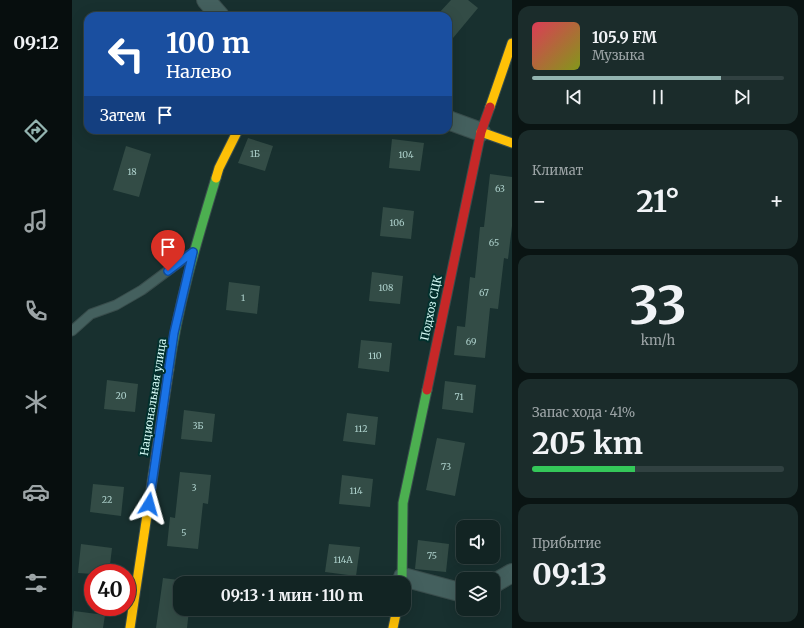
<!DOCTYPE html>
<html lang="ru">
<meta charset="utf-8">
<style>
body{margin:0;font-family:Merriweather,serif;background:#1b2c2b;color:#f1f3f6;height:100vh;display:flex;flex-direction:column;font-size:15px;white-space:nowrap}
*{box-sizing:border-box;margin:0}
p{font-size:13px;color:#9ca4a6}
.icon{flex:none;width:22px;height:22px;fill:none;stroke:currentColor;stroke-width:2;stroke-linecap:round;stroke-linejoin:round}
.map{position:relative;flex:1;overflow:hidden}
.panel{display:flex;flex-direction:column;gap:6px;padding:6px;background:#0a1413;width:292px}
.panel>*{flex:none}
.hud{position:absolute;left:12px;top:12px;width:368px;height:122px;border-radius:12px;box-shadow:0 4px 16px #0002,0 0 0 1px #314141;background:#1a4fa0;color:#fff;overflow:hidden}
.fabs{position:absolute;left:384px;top:520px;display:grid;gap:8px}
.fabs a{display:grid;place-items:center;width:44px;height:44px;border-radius:8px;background:#122423;box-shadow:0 4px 16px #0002,0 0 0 1px #314141;font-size:20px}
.speed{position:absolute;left:12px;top:564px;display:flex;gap:8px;font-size:20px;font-weight:700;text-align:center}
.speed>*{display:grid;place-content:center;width:52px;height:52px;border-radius:50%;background:#122423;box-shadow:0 4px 16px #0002,0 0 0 1px #314141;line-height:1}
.speed .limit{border:6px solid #d22;background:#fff;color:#111}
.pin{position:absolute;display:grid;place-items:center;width:34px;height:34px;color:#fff;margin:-41px -17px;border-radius:50% 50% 50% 0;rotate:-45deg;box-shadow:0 0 4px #0007}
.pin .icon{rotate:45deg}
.me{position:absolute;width:44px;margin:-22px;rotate:8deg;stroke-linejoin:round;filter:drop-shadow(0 0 3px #0008)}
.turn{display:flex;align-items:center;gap:14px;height:84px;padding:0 16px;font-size:18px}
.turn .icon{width:52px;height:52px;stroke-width:2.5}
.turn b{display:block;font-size:28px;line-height:34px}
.then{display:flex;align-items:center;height:38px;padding:0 16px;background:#0003;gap:8px;font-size:15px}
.big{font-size:30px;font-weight:700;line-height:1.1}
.panel .tile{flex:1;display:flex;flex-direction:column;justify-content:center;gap:6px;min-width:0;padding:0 14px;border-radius:12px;background:#1b2c2b}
.panel .dial{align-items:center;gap:0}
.dial b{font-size:52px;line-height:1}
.song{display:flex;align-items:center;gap:12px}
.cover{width:48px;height:48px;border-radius:6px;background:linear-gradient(135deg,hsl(350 70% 55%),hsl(70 70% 35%))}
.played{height:4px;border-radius:2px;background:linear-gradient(90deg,#93b4b0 75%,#314141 75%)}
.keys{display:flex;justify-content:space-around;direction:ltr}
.heat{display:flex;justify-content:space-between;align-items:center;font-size:22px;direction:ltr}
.charge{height:6px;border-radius:3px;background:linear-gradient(90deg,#34c759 41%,#314141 0)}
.trip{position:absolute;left:101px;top:576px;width:238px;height:40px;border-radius:12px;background:#122423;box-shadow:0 4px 16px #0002,0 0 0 1px #314141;font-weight:700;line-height:40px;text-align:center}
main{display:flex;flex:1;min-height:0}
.dock{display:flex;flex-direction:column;width:72px;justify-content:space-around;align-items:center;background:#070e0e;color:#9ca4a6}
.dock .icon{width:28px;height:28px}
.dock .on{color:#93b4b0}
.dock b{font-size:18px;color:#f1f3f6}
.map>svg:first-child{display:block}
.building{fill:#334c46}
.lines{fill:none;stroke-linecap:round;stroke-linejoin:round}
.lane-casing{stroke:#394d4c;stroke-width:11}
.street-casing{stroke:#394d4c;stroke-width:20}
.fast-casing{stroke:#394d4c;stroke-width:11}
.slow-casing{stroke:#394d4c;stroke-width:11}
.jam-casing{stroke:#394d4c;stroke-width:11}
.lane{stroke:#44605e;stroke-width:9}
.street{stroke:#44605e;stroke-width:18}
.fast{stroke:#4caf50;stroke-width:9}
.slow{stroke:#ffc107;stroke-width:9}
.jam{stroke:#c62828;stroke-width:9}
.route-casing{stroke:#114b97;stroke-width:10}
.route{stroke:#1a73e8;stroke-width:7}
.labels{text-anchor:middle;stroke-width:4;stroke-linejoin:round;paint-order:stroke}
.number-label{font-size:9px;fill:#accfca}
.street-label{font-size:11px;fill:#d5fbf6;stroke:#02302d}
</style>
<main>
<nav class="dock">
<b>09:12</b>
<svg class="icon on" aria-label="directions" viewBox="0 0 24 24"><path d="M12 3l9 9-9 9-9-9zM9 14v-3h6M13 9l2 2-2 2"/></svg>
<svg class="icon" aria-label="music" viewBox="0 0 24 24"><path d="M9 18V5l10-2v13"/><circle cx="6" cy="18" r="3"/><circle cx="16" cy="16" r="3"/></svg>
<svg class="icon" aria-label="phone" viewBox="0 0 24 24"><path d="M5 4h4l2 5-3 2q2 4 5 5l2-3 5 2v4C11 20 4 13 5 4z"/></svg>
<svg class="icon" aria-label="climate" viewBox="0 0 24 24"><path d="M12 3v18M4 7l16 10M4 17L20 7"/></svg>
<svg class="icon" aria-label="car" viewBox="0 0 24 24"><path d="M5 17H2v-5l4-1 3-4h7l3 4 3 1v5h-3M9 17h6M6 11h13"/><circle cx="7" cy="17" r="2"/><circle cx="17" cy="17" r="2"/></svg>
<svg class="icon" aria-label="filters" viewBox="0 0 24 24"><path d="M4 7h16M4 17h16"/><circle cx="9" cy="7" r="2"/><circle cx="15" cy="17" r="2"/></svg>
</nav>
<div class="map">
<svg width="440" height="628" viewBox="0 0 440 628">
<rect width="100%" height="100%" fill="#18302f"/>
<!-- building -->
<g class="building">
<polygon points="379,0 396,0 406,8 376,44 376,16 371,16 367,13"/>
<polygon points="176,138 201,146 193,171 166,163"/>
<polygon points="320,139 352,143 348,171 317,168"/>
<polygon points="54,146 79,154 67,197 41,190"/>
<polygon points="418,174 440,177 440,226 436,259 432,258 426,309 418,308 413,358 382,355 385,326 393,327 398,277 403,278 408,227 412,227"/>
<polygon points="311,207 342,211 339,239 308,236"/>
<polygon points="300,272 331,276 328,304 297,301"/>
<polygon points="157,282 188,286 185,314 154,310"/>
<polygon points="289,340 320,343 317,372 286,368"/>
<polygon points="35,380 66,384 63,412 32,409"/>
<polygon points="373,381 404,385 401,413 370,409"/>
<polygon points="112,410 143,414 140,442 109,439"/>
<polygon points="275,413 306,417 303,445 271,441"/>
<polygon points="365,438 393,443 383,496 354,490"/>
<polygon points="108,472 139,475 136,504 131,503 126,549 95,546 98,517 103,518"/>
<polygon points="270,475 301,479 298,507 267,504"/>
<polygon points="21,484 52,487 49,516 18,512"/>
<polygon points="346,540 377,544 374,572 343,569"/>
<polygon points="9,544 40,548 37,573 21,573 21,574 6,573"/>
<polygon points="257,544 288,547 284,576 253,572"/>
<polygon points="91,578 122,582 122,583 108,583 108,609 119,609 117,610 115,628 84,628"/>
<polygon points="2,611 33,615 31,628 0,628"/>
</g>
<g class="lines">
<defs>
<polyline id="lane" points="0,331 19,314 44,305 70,290 117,255"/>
<g id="street">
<polyline points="134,0 148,16"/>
<polyline points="376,120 409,132"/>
<polyline points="331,577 391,593"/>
<polyline points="421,584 440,573"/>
</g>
<g id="fast">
<path d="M97,369C106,303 125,241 144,178"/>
<polyline points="330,583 331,503 355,390"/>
</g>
<g id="slow">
<polyline points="418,107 440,43"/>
<polyline points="409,132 440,143"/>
<polyline points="144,178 147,168 166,130"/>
<polyline points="58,628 97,369"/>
<polyline points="321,628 325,609"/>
</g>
<polyline id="jam" points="355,390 409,132 418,107"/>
</defs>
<!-- lane casing -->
<use href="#lane" class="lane-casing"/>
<!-- street casing -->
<use href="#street" class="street-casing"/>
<!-- fast casing -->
<use href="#fast" class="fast-casing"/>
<!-- slow casing -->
<use href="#slow" class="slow-casing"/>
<!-- jam casing -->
<use href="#jam" class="jam-casing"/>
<!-- lane -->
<use href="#lane" class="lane"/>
<!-- street -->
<use href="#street" class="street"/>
<!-- fast -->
<use href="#fast" class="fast"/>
<!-- slow -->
<use href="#slow" class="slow"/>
<!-- jam -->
<use href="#jam" class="jam"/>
</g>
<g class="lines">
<defs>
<polyline id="route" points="77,504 102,333 121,252 96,271"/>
</defs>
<!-- route casing -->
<use href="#route" class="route-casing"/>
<!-- route -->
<use href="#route" class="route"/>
</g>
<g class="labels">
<!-- number labels -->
<g class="number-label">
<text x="183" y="157">1Б</text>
<text x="334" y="158">104</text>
<text x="60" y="175">18</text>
<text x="428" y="192">63</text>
<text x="325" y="226">106</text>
<text x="422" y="246">65</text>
<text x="314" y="291">108</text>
<text x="412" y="296">67</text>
<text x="171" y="301">1</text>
<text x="399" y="345">69</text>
<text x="303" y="359">110</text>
<text x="49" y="399">20</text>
<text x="387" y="400">71</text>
<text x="126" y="429">3Б</text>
<text x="289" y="432">112</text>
<text x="374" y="470">73</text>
<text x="122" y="491">3</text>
<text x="284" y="494">114</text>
<text x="35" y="503">22</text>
<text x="112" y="536">5</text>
<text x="360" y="559">75</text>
<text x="271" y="563">114А</text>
</g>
<!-- street labels -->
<g class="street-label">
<text transform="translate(359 308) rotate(-78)" y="4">Подхоз СЦК</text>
<text transform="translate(81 397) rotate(-81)" y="4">Национальная улица</text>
</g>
</g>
</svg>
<div class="fabs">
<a><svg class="icon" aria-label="sound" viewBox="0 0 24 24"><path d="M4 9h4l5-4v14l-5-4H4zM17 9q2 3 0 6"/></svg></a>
<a><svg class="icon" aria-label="layers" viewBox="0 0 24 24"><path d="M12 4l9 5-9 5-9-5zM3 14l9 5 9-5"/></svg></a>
</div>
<div class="speed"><div class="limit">40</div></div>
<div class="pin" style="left:96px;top:271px;background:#d93025"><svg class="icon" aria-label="arrive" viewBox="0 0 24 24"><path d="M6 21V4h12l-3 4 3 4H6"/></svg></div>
<svg class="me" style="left:77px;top:504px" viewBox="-20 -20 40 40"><path d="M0-17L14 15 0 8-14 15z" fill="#1a73e8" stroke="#fff" stroke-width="4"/></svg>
<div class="trip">09:13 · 1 мин · 110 m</div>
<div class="hud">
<div class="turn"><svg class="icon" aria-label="left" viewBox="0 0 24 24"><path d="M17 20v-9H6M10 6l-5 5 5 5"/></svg><div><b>100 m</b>Налево</div></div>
<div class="then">Затем<svg class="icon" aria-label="arrive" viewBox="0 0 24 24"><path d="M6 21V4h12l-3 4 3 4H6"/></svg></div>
</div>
</div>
<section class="panel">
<div class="tile">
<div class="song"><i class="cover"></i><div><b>105.9 FM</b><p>Музыка</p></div></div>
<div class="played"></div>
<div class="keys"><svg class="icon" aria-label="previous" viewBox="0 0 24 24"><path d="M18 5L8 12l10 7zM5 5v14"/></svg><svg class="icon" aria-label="pause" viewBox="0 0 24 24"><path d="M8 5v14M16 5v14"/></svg><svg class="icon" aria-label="next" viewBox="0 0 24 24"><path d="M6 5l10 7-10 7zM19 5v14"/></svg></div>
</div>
<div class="tile"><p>Климат</p>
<div class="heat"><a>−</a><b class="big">21°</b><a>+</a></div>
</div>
<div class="tile dial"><b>33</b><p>km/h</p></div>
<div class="tile"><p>Запас хода · 41%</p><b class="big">205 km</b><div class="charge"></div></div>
<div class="tile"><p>Прибытие</p><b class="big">09:13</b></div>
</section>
</main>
